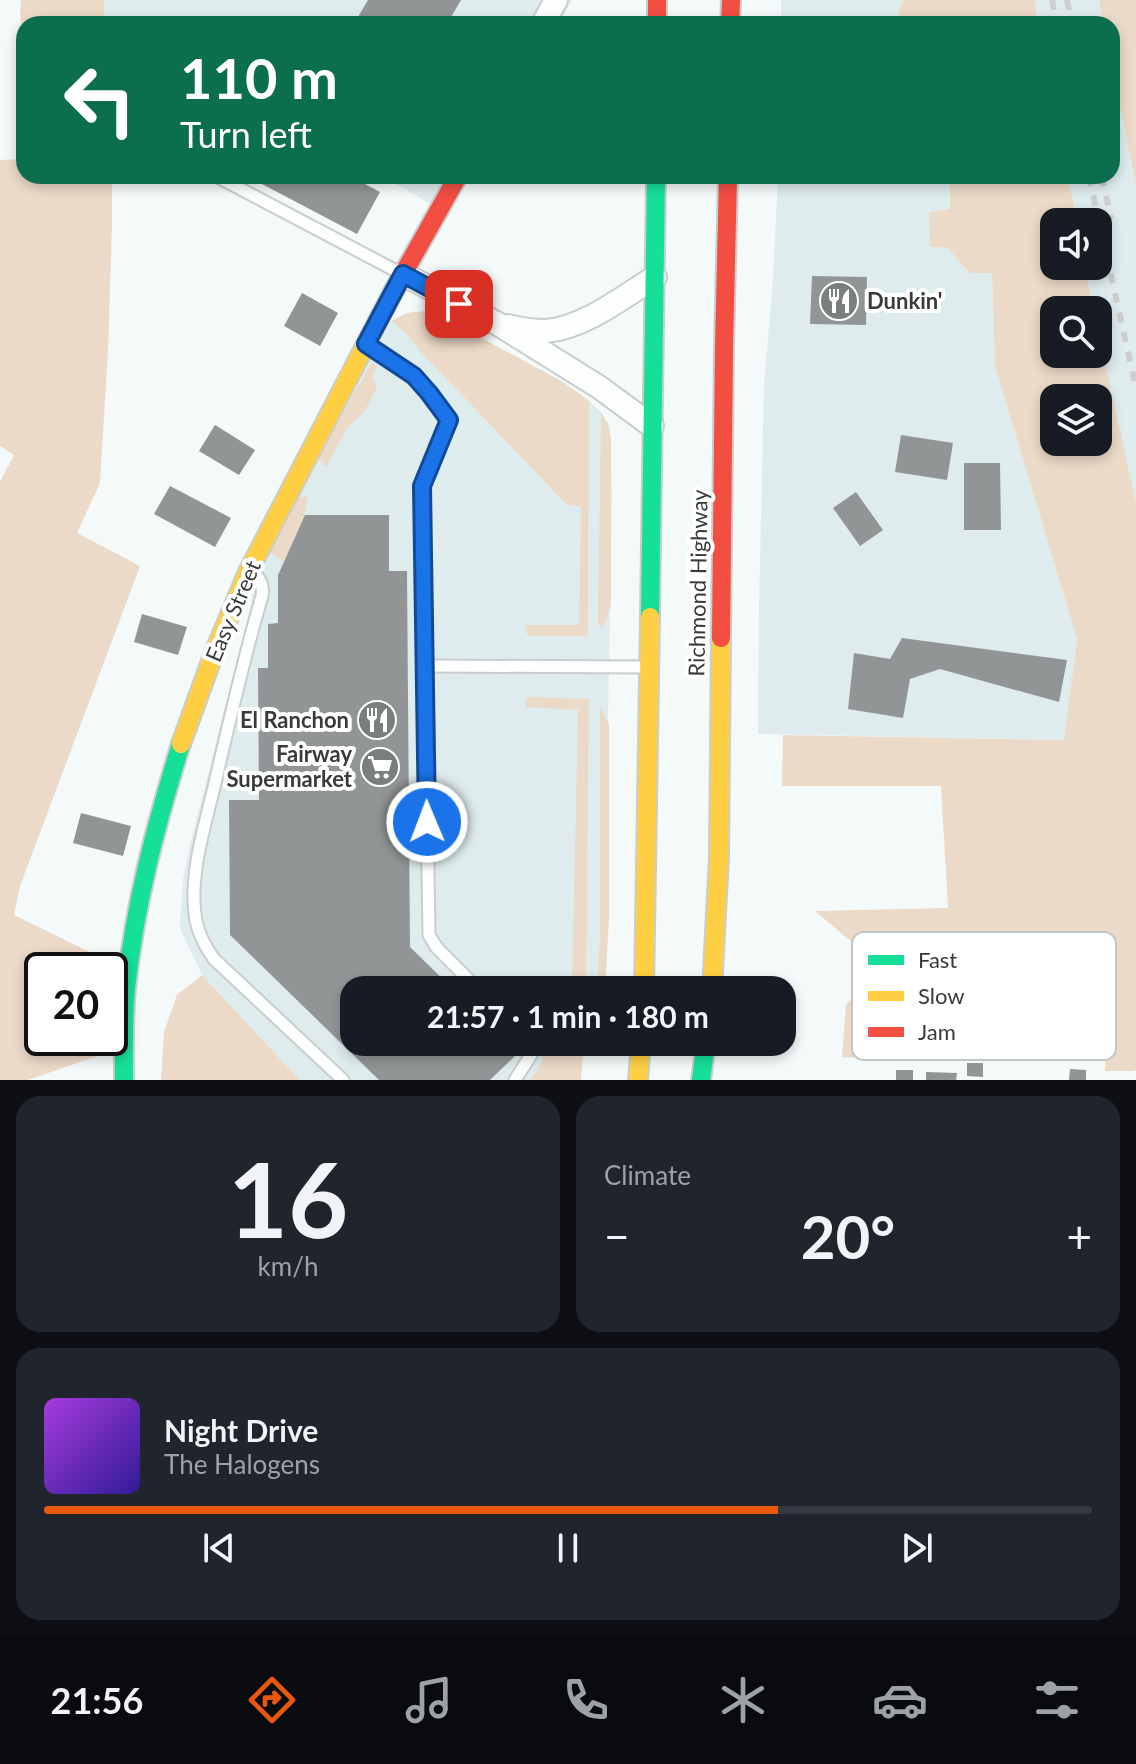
<!DOCTYPE html>
<meta charset="utf-8">
<style>
body{margin:0;font-family:Lato,sans-serif;background:#20242c;color:#f1f3f6;height:100vh;display:flex;flex-direction:column;font-size:30px;white-space:nowrap}
*{box-sizing:border-box;margin:0}
p{font-size:26px;color:#9ea1a6}
.icon{flex:none;width:44px;height:44px;fill:none;stroke:currentColor;stroke-width:2;stroke-linecap:round;stroke-linejoin:round}
.map{position:relative;height:1080px;overflow:hidden}
.side{display:flex;flex-direction:column;gap:16px;padding:16px;background:#0d0f14;flex:1}
.side>*{flex:none}
.guide{position:absolute;left:16px;top:16px;width:1104px;height:168px;border-radius:24px;box-shadow:0 4px 12px #0003;background:#0b6e4f;color:#fff;overflow:hidden}
.fabs{position:absolute;left:1040px;top:208px;display:grid;gap:16px}
.fabs a{display:grid;place-items:center;width:72px;height:72px;border-radius:16px;background:#171b24;box-shadow:0 4px 12px #0003;font-size:40px}
.speed{position:absolute;left:24px;top:952px;display:flex;gap:16px;font-size:40px;font-weight:700;text-align:center}
.speed>*{display:grid;place-content:center;width:104px;height:104px;border-radius:50%;background:#171b24;box-shadow:0 4px 12px #0003;line-height:1}
.speed .limit{border:4px solid #111;border-radius:12px;background:#fff;color:#111}
.pin{position:absolute;display:grid;place-items:center;width:68px;height:68px;color:#fff;margin:-34px;border-radius:16px;box-shadow:0 4px 12px #0006}
.me{position:absolute;width:88px;margin:-44px;rotate:359deg;stroke-linejoin:round;filter:drop-shadow(0 0 6px #0008)}
.turn{display:flex;align-items:center;gap:28px;height:168px;padding:0 32px;font-size:36px}
.turn .icon{width:104px;height:104px;stroke-width:2.5}
.turn b{display:block;font-size:56px;line-height:68px}
.big{font-size:60px;font-weight:700;line-height:1.1}
.side .card{flex:1;display:flex;flex-direction:column;justify-content:center;gap:12px;min-width:0;padding:0 28px;border-radius:24px;background:#20242c}
.side .dial{align-items:center;gap:0}
.dial b{font-size:104px;line-height:1}
.song{display:flex;align-items:center;gap:24px}
.cover{width:96px;height:96px;border-radius:12px;background:linear-gradient(135deg,hsl(280 70% 55%),hsl(250 70% 35%))}
.played{height:8px;border-radius:4px;background:linear-gradient(90deg,#ea580c 70%,#363941 70%)}
.keys{display:flex;justify-content:space-around;direction:ltr}
.heat{display:flex;justify-content:space-between;align-items:center;font-size:44px;direction:ltr}
.side .tiles{flex:1;display:grid;gap:16px;grid-template-columns:1fr 1fr}
.card:last-child{grid-column:span 2}
.trip{position:absolute;left:340px;top:976px;width:456px;height:80px;border-radius:24px;background:#171b24;box-shadow:0 4px 12px #0003;font-weight:700;line-height:80px;text-align:center}
.tab-bar{display:flex;height:128px;justify-content:space-around;align-items:center;background:#090b0e;color:#9ea1a6}
.tab-bar .icon{width:56px;height:56px}
.tab-bar .current{color:#ea580c}
.tab-bar b{font-size:36px;color:#f1f3f6}
.map>svg:first-child{display:block}
.built{fill:#dfeced}
.green{fill:#ecdac8;fill-rule:evenodd}
.building{fill:#929595}
.lines{fill:none;stroke-linecap:round;stroke-linejoin:round}
.lane-casing{stroke:#c9cdce;stroke-width:15}
.street-casing{stroke:#c9cdce;stroke-width:26}
.fast-casing{stroke:#c9cdce;stroke-width:22}
.slow-casing{stroke:#c9cdce;stroke-width:22}
.jam-casing{stroke:#c9cdce;stroke-width:22}
.lane{stroke:#fdfefe;stroke-width:11}
.street{stroke:#fdfefe;stroke-width:22}
.fast{stroke:#16e098;stroke-width:18}
.slow{stroke:#ffcf43;stroke-width:18}
.jam{stroke:#f24e42;stroke-width:18}
.rail{stroke:#cecece;stroke-width:6;stroke-dasharray:10 10;stroke-linecap:butt}
.route-casing{stroke:#114b97;stroke-width:20}
.route{stroke:#1a73e8;stroke-width:14}
.labels{text-anchor:middle;stroke-width:8;stroke-linejoin:round;paint-order:stroke}
.poi-label{font-size:22px;font-weight:bold;fill:#373b3b;stroke:#fff;text-anchor:end}
.street-label{font-size:22px;fill:#373b3b;stroke:#fff}
.key{fill:#fff;stroke:#c3c4c4;stroke-width:2}
.key-label{font-size:22px;fill:#373b3b}
</style>
<div class="map">
<svg width="1136" height="1080" viewBox="0 0 1136 1080">
<rect width="100%" height="100%" fill="#f4f9f9"/>
<!-- built -->
<g class="built">
<polygon points="104,0 572,0 558,24 113,24 105,20"/>
<polygon points="781,0 904,0 900,7 899,17 950,22 950,24 781,24"/>
<polygon points="1034,0 1099,0 1103,24 1039,24"/>
<polygon points="1112,67 1136,185 1136,521 1098,333 1098,310 1093,310 1085,266 1098,266 1098,222 1077,222 1068,176 1112,176"/>
<polygon points="383,176 469,176 447,214"/>
<polygon points="778,176 950,176 950,209 930,247 947,248 970,273 992,273 995,366 1077,639 1064,740 758,734 759,607 764,384 773,280"/>
<polygon points="427,311 437,314 563,382 589,401 601,412 610,429 612,495 608,719 609,915 605,990 354,990 354,1042 552,1042 542,1055 543,1060 530,1080 300,1080 202,975 180,928 183,880 190,845 252,602 247,595 391,321 407,313"/>
</g>
<!-- green -->
<g class="green">
<polygon points="21,0 104,0 105,20 113,24 24,24 24,50 20,13"/>
<polygon points="904,0 1034,0 1039,24 950,24 950,22 898,17 900,7"/>
<polygon points="1099,0 1136,0 1136,185 1112,67 1112,24 1103,24"/>
<polygon points="24,149 24,176 112,176 112,226 108,351 100,483 77,533 140,566 20,886 14,915 106,960 105,970 42,970 42,1038 99,1038 97,1056 28,1080 0,1080 0,482 14,455 0,446 0,160 20,159"/>
<path d="M950,176H1068L1077,222H1054V266H1085L1093,310H1054V354H1098V331L1136,503V1070L1133,1071H1105L1108,1005L1029,1007V1060L925,1056L881,1032L866,1035L860,1058L842,1057L846,1005L879,965L815,911L948,908L941,786H782L783,735L1064,740L1077,639L995,366L992,273H970L947,248L930,247L929,212L950,209ZM1054,398H1098V442H1054Z"/>
<polygon points="427,311 437,314 563,382 589,401 588,636 531,636 526,633 526,625 579,625 581,506 567,505 420,351 406,333 391,321 407,313"/>
<polygon points="372,362 377,367 372,377 377,388 364,412 347,428 326,467 317,458"/>
<polygon points="601,412 608,424 611,439 611,605 606,620 602,628 598,623"/>
<polygon points="297,497 308,497 305,515 284,561 268,552"/>
<polygon points="530,697 589,699 586,990 572,990 578,710 526,707 526,699"/>
<polygon points="600,707 609,724 609,915 605,990 597,990 600,936"/>
<polygon points="202,975 300,1080 161,1080 164,1032 177,995"/>
<polygon points="552,1042 584,1042 581,1080 530,1080 543,1060 542,1055"/>
</g>
<!-- building -->
<g class="building">
<polygon points="368,0 461,0 447,24 354,24"/>
<polygon points="264,176 350,176 380,192 357,234 260,183"/>
<polygon points="812,276 867,277 866,325 810,324"/>
<polygon points="302,293 338,313 320,346 284,326"/>
<polygon points="215,425 255,450 239,475 199,451"/>
<polygon points="901,435 953,443 947,480 895,472"/>
<polygon points="964,463 1000,463 1001,530 964,530"/>
<polygon points="170,486 231,518 215,547 154,514"/>
<polygon points="856,492 883,530 860,546 833,508"/>
<polygon points="305,515 389,515 389,571 407,571 410,947 454,990 354,990 354,1042 507,1042 518,1053 490,1080 379,1080 230,935 229,800 259,800 258,668 268,668 268,624 278,623 278,575"/>
<polygon points="142,614 187,627 178,655 134,642"/>
<polygon points="902,638 1067,660 1059,702 940,669 910,679 903,718 848,709 854,653 890,659"/>
<polygon points="81,813 131,826 123,856 73,843"/>
<polygon points="967,1063 983,1063 983,1077 967,1076"/>
<polygon points="1070,1069 1086,1070 1086,1080 1069,1080"/>
<rect x="896" y="1070" width="17" height="10"/>
<polygon points="926,1072 957,1073 956,1080 926,1080"/>
</g>
<g class="lines">
<defs>
<g id="lane">
<polyline points="216,176 402,274"/>
<polyline points="367,345 414,376 429,393 449,420 422,486 429,935 437,948 479,990"/>
<path d="M251,570C260,577 264,585 262,596C243,660 229,723 214,787C204,830 188,877 196,921C199,936 206,947 214,959L343,1080"/>
<polyline points="425,666 647,667"/>
<polyline points="515,1080 536,1047 531,1042"/>
</g>
<g id="street">
<polyline points="543,24 556,0"/>
<polyline points="403,274 498,324 599,387 652,426"/>
<path d="M508,326C520,329 533,331 546,331C584,328 623,297 655,277"/>
</g>
<g id="fast">
<polyline points="650,617 656,176"/>
<path d="M124,1080C124,1049 123,1019 126,988C135,904 156,824 181,744"/>
<polyline points="701,1080 706,1042"/>
</g>
<g id="slow">
<polyline points="181,744 214,653 248,572 393,292"/>
<polyline points="644,990 650,617"/>
<polyline points="712,990 719,857 721,638"/>
<polyline points="638,1080 641,1042"/>
</g>
<g id="jam">
<polyline points="657,0 657,24"/>
<polyline points="730,24 731,0"/>
<polyline points="393,292 458,176"/>
<polyline points="721,638 724,347 728,176"/>
</g>
</defs>
<!-- lane casing -->
<use href="#lane" class="lane-casing"/>
<!-- street casing -->
<use href="#street" class="street-casing"/>
<!-- fast casing -->
<use href="#fast" class="fast-casing"/>
<!-- slow casing -->
<use href="#slow" class="slow-casing"/>
<!-- jam casing -->
<use href="#jam" class="jam-casing"/>
<!-- lane -->
<use href="#lane" class="lane"/>
<!-- street -->
<use href="#street" class="street"/>
<!-- fast -->
<use href="#fast" class="fast"/>
<!-- slow -->
<use href="#slow" class="slow"/>
<!-- jam -->
<use href="#jam" class="jam"/>
<!-- rail -->
<g class="rail">
<polyline points="1052,0 1057,24"/>
<polyline points="1067,0 1072,24"/>
<polyline points="1089,176 1136,388"/>
<polyline points="1102,176 1111,219"/>
</g>
</g>
<g class="lines">
<defs>
<polyline id="route" points="427,822 422,486 449,420 429,393 414,376 366,344 403,274 459,304"/>
</defs>
<!-- route casing -->
<use href="#route" class="route-casing"/>
<!-- route -->
<use href="#route" class="route"/>
</g>
<!-- icons -->
<defs>
<symbol id="restaurant-disc" viewBox="-11 -11 22 22"><circle r="9.5" fill="#797e7e" stroke="#fff"/><path d="M-5-6h1v4h1v-4h1v4h1v-4h1v5L-1.5 .5V6h-2V.5L-5-1ZM5-6V6H3V1.5H1.5Q1.5-4 5-6Z" fill="#fff"/></symbol>
<symbol id="supermarket-disc" viewBox="-11 -11 22 22"><circle r="9.5" fill="#797e7e" stroke="#fff"/><path d="M-6-5.5h2.5l.6 2H6L4.5 2H-2.5L-4.4-4H-6ZM-1.5 3.2a1.3 1.3 0 1 0 .1 0ZM3 3.2a1.3 1.3 0 1 0 .1 0Z" fill="#fff"/></symbol>
</defs>
<g fill-rule="evenodd">
<use href="#restaurant-disc" x="817" y="279" width="44" height="44"/>
<use href="#restaurant-disc" x="355" y="698" width="44" height="44"/>
<use href="#supermarket-disc" x="358" y="745" width="44" height="44"/>
</g>
<g class="labels">
<!-- poi labels -->
<g class="poi-label">
<text x="867" y="309" text-anchor="start">Dunkin'</text>
<text x="349" y="728">El Ranchon</text>
<text x="352" y="762">Fairway<tspan x="352" dy="25">Supermarket</tspan></text>
</g>
<!-- street labels -->
<g class="street-label">
<text transform="translate(698 583) rotate(-89)" y="8">Richmond Highway</text>
<text transform="translate(233 611) rotate(-67)" y="8">Easy Street</text>
</g>
</g>
<!-- legend -->
<rect x="852" y="932" width="264" height="128" rx="12" class="key"/>
<rect x="868" y="955" width="36" height="10" fill="#16e098"/>
<rect x="868" y="991" width="36" height="10" fill="#ffcf43"/>
<rect x="868" y="1027" width="36" height="10" fill="#f24e42"/>
<g class="key-label">
<text x="918" y="968">Fast</text>
<text x="918" y="1004">Slow</text>
<text x="918" y="1040">Jam</text>
</g>
</svg>
<div class="fabs">
<a><svg class="icon" aria-label="sound" viewBox="0 0 24 24"><path d="M4 9h4l5-4v14l-5-4H4zM17 9q2 3 0 6"/></svg></a>
<a><svg class="icon" aria-label="search" viewBox="0 0 24 24"><circle cx="10" cy="10" r="6"/><path d="M15 15l6 6"/></svg></a>
<a><svg class="icon" aria-label="layers" viewBox="0 0 24 24"><path d="M12 4l9 5-9 5-9-5zM3 14l9 5 9-5"/></svg></a>
</div>
<div class="speed"><div class="limit">20</div></div>
<div class="pin" style="left:459px;top:304px;background:#d93025"><svg class="icon" aria-label="arrive" viewBox="0 0 24 24"><path d="M6 21V4h12l-3 4 3 4H6"/></svg></div>
<svg class="me" style="left:427px;top:822px" viewBox="-20 -20 40 40"><circle r="17" fill="#1a73e8" stroke="#fff" stroke-width="3"/><path d="M0-11L8 9 0 5-8 9z" fill="#fff"/></svg>
<div class="trip">21:57 · 1 min · 180 m</div>
<div class="guide">
<div class="turn"><svg class="icon" aria-label="left" viewBox="0 0 24 24"><path d="M17 20v-9H6M10 6l-5 5 5 5"/></svg><div><b>110 m</b>Turn left</div></div>
</div>
</div>
<section class="side">
<div class="tiles">
<div class="card dial"><b>16</b><p>km/h</p></div>
<div class="card"><p>Climate</p>
<div class="heat"><a>−</a><b class="big">20°</b><a>+</a></div>
</div>
<div class="card">
<div class="song"><i class="cover"></i><div><b>Night Drive</b><p>The Halogens</p></div></div>
<div class="played"></div>
<div class="keys"><svg class="icon" aria-label="previous" viewBox="0 0 24 24"><path d="M18 5L8 12l10 7zM5 5v14"/></svg><svg class="icon" aria-label="pause" viewBox="0 0 24 24"><path d="M8 5v14M16 5v14"/></svg><svg class="icon" aria-label="next" viewBox="0 0 24 24"><path d="M6 5l10 7-10 7zM19 5v14"/></svg></div>
</div>
</div>
</section>
<nav class="tab-bar">
<b>21:56</b>
<svg class="icon current" aria-label="directions" viewBox="0 0 24 24"><path d="M12 3l9 9-9 9-9-9zM9 14v-3h6M13 9l2 2-2 2"/></svg>
<svg class="icon" aria-label="music" viewBox="0 0 24 24"><path d="M9 18V5l10-2v13"/><circle cx="6" cy="18" r="3"/><circle cx="16" cy="16" r="3"/></svg>
<svg class="icon" aria-label="phone" viewBox="0 0 24 24"><path d="M5 4h4l2 5-3 2q2 4 5 5l2-3 5 2v4C11 20 4 13 5 4z"/></svg>
<svg class="icon" aria-label="climate" viewBox="0 0 24 24"><path d="M12 3v18M4 7l16 10M4 17L20 7"/></svg>
<svg class="icon" aria-label="car" viewBox="0 0 24 24"><path d="M5 17H2v-5l4-1 3-4h7l3 4 3 1v5h-3M9 17h6M6 11h13"/><circle cx="7" cy="17" r="2"/><circle cx="17" cy="17" r="2"/></svg>
<svg class="icon" aria-label="filters" viewBox="0 0 24 24"><path d="M4 7h16M4 17h16"/><circle cx="9" cy="7" r="2"/><circle cx="15" cy="17" r="2"/></svg>
</nav>
